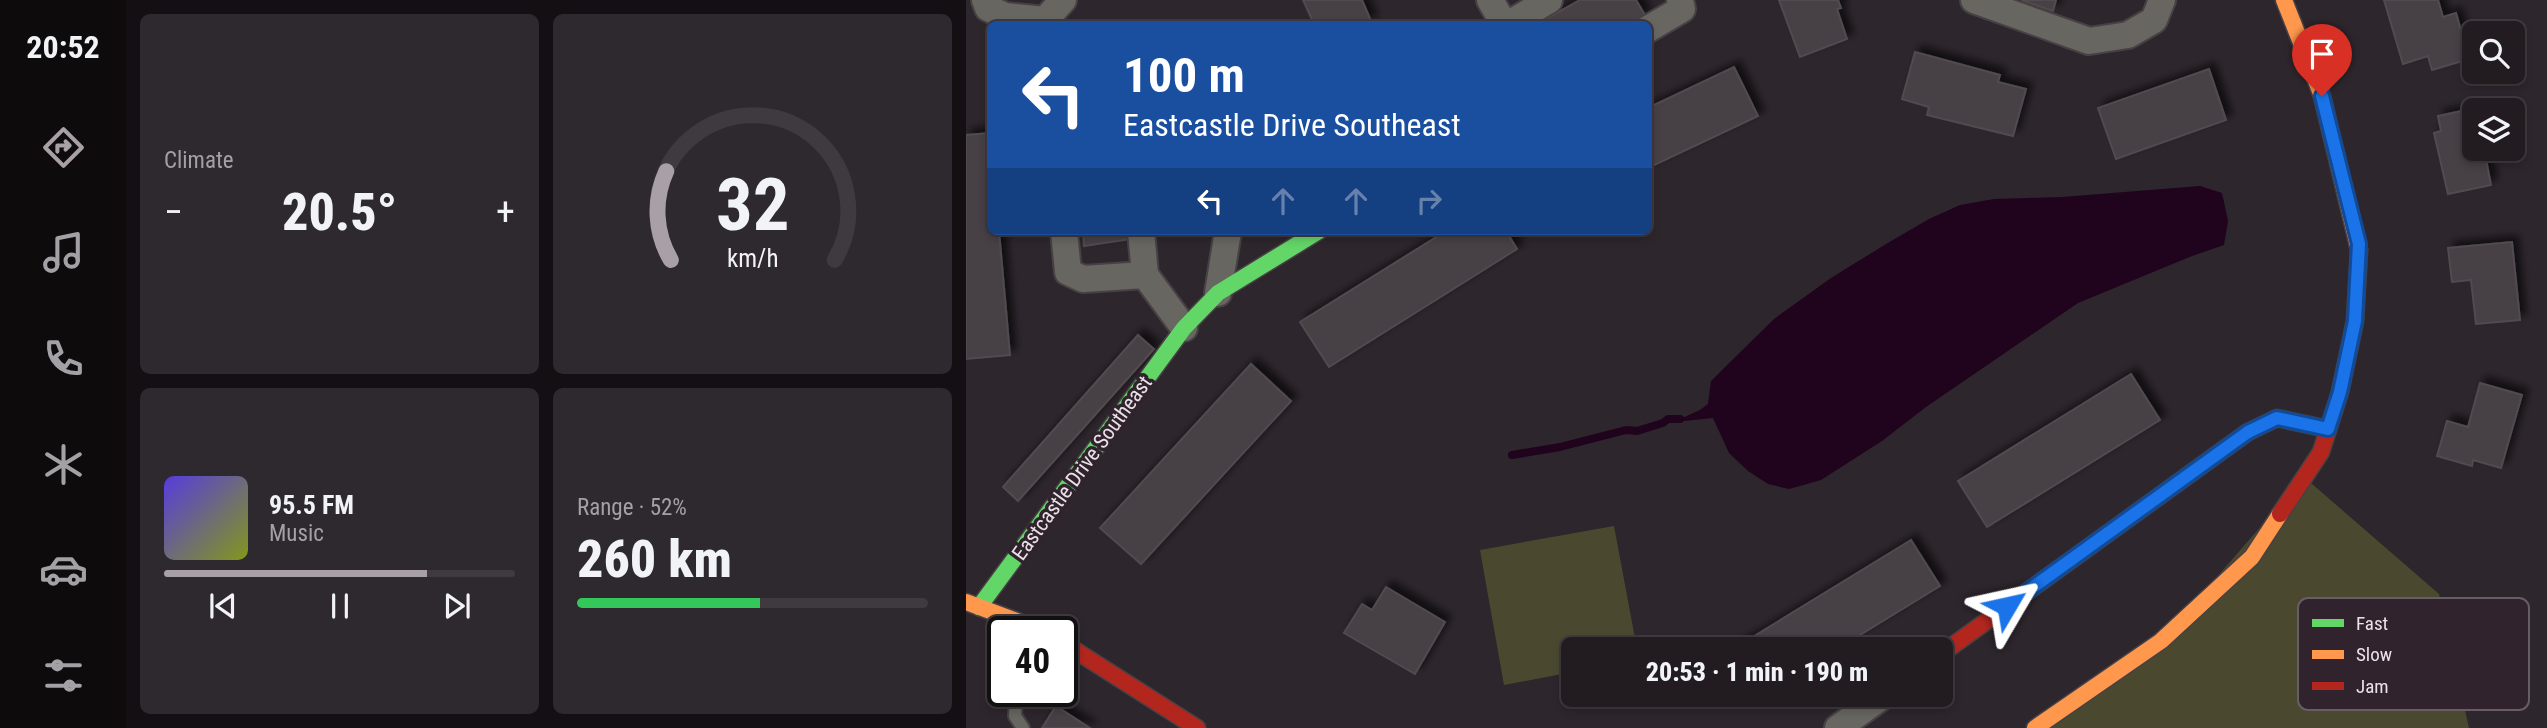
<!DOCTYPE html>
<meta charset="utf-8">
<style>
body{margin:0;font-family:"Roboto Condensed",sans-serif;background:#2e292e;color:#f1f3f6;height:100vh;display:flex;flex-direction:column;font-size:26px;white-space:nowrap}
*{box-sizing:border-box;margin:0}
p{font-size:23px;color:#a2a1a5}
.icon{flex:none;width:38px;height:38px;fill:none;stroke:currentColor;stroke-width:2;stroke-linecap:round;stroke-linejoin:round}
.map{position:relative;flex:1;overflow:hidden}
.sheet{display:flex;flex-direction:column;gap:14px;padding:14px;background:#130f12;width:840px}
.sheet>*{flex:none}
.hud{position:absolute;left:21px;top:21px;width:665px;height:214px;border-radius:10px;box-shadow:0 4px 10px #0003,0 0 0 2px #3f3a3f;background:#1a4fa0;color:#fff;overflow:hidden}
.tools{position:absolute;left:1496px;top:21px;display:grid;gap:14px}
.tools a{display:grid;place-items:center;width:63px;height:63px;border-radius:10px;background:#221c21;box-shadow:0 4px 10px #0003,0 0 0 2px #3f3a3f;font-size:35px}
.speed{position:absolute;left:21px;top:616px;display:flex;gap:14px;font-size:35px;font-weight:700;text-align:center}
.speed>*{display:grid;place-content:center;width:91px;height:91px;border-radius:50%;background:#221c21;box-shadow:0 4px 10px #0003,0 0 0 2px #3f3a3f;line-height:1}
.speed .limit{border:4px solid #111;border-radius:10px;background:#fff;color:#111}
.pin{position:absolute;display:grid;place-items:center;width:60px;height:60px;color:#fff;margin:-72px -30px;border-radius:50% 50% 50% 0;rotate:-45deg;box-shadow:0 0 7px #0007}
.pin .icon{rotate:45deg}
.me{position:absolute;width:77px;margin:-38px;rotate:54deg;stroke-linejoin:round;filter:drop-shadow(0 0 5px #0008)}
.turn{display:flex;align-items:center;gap:24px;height:147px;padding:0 21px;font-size:32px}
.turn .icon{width:91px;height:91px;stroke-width:2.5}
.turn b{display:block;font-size:49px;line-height:60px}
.lanes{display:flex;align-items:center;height:66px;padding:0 21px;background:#0003;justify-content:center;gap:35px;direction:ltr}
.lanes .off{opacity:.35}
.big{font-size:52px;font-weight:800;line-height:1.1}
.sheet .tile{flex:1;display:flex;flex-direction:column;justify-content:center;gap:10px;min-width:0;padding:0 24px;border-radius:10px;background:#2e292e}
.sheet .dial{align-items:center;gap:0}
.dial svg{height:182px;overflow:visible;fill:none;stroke:#3f3a3f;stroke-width:7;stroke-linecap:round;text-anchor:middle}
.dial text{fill:#f1f3f6;stroke:none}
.song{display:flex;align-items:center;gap:21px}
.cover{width:84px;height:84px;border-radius:10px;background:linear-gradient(135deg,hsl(250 70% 55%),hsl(70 70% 35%))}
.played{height:7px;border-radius:4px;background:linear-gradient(90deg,#a8a0a6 75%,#3f3a3f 75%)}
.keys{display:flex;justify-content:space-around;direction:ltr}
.heat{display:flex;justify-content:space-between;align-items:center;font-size:38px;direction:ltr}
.charge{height:10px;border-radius:5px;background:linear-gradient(90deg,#34c759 52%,#3f3a3f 0)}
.sheet .tiles{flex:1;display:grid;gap:14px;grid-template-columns:repeat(2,1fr)}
.trip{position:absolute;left:595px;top:637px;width:392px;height:70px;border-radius:10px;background:#221c21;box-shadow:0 4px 10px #0003,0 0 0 2px #3f3a3f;font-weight:800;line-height:70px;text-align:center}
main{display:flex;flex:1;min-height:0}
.menu{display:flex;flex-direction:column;width:126px;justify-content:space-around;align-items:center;background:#0e0b0d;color:#a2a1a5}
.menu .icon{width:49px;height:49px}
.menu .current{color:#a8a0a6}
.menu b{font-size:32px;color:#f1f3f6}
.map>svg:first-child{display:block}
.green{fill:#4a4930}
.water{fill:#20031c}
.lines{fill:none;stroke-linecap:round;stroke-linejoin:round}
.stream{stroke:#20031c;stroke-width:8}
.building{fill:#464045;stroke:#514b50;stroke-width:2;filter:url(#shadow)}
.lane-casing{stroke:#474145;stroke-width:16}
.street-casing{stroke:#474145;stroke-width:30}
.fast-casing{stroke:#474145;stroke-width:19}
.slow-casing{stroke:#474145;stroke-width:19}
.jam-casing{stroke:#474145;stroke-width:19}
.lane{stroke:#676660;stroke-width:12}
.street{stroke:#676660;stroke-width:26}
.fast{stroke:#63d668;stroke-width:16}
.slow{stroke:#ff974d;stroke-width:16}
.jam{stroke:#b3261e;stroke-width:16}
.route-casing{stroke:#114b97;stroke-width:18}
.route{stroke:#1a73e8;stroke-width:12}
.labels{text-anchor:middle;stroke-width:7;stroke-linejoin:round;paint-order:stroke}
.street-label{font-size:21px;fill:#ebe2e8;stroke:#30232d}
.key{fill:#30232d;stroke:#685c65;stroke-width:2}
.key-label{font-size:19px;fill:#ebe2e8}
</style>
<main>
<nav class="menu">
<b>20:52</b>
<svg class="icon current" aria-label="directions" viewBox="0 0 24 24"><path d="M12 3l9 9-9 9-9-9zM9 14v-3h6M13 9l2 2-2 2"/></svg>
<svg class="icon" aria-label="music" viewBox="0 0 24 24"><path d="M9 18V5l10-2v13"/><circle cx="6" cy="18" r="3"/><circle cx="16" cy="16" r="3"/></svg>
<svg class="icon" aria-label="phone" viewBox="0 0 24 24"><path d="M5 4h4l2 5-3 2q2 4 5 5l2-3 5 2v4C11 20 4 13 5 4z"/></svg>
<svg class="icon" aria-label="climate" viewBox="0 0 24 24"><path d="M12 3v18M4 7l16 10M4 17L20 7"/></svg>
<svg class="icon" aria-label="car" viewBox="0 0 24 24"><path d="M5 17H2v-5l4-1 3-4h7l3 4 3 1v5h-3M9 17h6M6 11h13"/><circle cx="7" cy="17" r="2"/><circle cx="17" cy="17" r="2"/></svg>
<svg class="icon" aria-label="filters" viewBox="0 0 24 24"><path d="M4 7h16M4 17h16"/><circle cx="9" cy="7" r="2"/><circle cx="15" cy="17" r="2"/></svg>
</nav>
<section class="sheet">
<div class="tiles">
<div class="tile"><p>Climate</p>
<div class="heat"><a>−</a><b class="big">20.5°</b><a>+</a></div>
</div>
<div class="tile dial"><svg viewBox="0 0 100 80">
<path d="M14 69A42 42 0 1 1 86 69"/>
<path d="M14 69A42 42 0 0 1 12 30" stroke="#a8a0a6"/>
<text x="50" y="56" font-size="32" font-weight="700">32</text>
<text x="50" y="72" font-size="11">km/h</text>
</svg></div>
<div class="tile">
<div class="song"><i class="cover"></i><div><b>95.5 FM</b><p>Music</p></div></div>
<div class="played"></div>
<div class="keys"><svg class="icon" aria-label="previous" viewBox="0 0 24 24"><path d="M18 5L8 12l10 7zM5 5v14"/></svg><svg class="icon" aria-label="pause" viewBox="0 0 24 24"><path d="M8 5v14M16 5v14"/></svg><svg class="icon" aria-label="next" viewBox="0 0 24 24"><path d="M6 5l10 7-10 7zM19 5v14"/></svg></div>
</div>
<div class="tile"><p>Range · 52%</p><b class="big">260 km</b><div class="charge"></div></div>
</div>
</section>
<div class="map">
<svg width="1581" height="728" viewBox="0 0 1581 728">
<defs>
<filter id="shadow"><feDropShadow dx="6" dy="-6" stdDeviation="3.5" flood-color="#0009"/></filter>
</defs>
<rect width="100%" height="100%" fill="#2d262c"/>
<!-- green -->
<g class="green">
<polygon points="1338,477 1473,594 1503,728 1069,728 1195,641"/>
<polygon points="648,526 671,649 607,649 607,672 538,685 514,550"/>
</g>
<!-- water -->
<polygon class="water" points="1234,186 1256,193 1262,221 1258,245 1226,256 1112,303 960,407 916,441 855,480 823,489 802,484 782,471 763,453 747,418 718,421 714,419 734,410 742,404 745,381 808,319 865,278 920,244 963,219 994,205 1028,199 1096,197"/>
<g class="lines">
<!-- stream -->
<polyline class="stream" points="546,455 594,447 660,430 671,431 697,423 702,419 714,419"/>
</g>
<!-- building -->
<g class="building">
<polygon points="337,0 396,0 405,21 397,24 348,24"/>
<polygon points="614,0 670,0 679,15 662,24 571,24"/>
<polygon points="813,0 872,0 875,8 871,9 881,39 834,57"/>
<polygon points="1055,0 1090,0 1087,11"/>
<polygon points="1418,0 1472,0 1477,17 1490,13 1503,59 1466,70 1462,56 1437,64"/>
<polygon points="949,52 1034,75 1032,82 1060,89 1047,136 961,115 963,107 936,99"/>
<polygon points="768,67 792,116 682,168 682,108"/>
<polygon points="1243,69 1260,120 1150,159 1132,108"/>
<polygon points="1509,108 1508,149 1518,149 1525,185 1482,194 1468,133 1475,131 1472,116"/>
<polygon points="24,133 24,231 33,231 44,355 0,359 0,135"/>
<polygon points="117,231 165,231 165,239 118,246"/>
<polygon points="480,231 540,231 551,249 363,367 334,322"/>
<polygon points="1546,242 1554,320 1510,324 1505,280 1486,282 1482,248"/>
<polygon points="172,335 188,349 52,501 37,487"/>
<polygon points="285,364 325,401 175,564 134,528"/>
<polygon points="1165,374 1194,420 1021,527 992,481"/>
<polygon points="1514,383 1556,395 1535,468 1507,460 1506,466 1471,456 1481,421 1502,427"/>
<polygon points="945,540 974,586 871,649 774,649 772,646"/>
<polygon points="420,587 479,622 449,674 378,633 396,604 406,610"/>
<polygon points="90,706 124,728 76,728"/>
</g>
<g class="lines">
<defs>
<polyline id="lane" points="50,691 49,716 57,728"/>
<g id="street">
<polyline points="19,0 22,8 39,16 79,20 97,0"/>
<polyline points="524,0 538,24"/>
<polyline points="1008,0 1123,41 1162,35 1188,20 1196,0"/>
<polyline points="543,24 583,0"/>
<polyline points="682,29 716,9 714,0"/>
<polyline points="98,231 102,272 117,279 179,275"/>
<polyline points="175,231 179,275 218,328"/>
<polyline points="252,293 262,231"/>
<polyline points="872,728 918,695"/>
</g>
<polyline id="fast" points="13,607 218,328 252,293 353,231"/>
<g id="slow">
<polyline points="1318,0 1356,96 1393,250"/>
<polyline points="1246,458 1282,432 1311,418 1362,429"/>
<polyline points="0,602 80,632"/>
<polyline points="1069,728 1195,641 1286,557 1314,514"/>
</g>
<g id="jam">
<polyline points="1314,514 1355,452 1374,392 1389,321 1393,250"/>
<polyline points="96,642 231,728"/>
<polyline points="975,654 1246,458"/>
</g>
</defs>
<!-- lane casing -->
<use href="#lane" class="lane-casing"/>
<!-- street casing -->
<use href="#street" class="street-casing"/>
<!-- fast casing -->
<use href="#fast" class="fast-casing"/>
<!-- slow casing -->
<use href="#slow" class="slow-casing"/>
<!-- jam casing -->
<use href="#jam" class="jam-casing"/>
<!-- lane -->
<use href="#lane" class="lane"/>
<!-- street -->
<use href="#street" class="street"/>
<!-- fast -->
<use href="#fast" class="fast"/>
<!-- slow -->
<use href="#slow" class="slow"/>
<!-- jam -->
<use href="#jam" class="jam"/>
</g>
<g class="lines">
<defs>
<polyline id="route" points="1041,606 1282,432 1311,418 1362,429 1374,392 1389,321 1393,244 1356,96"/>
</defs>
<!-- route casing -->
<use href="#route" class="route-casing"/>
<!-- route -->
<use href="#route" class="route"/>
</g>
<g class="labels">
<!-- street labels -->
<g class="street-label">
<text transform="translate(116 468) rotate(-54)" y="7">Eastcastle Drive Southeast</text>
</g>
</g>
<!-- legend -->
<rect x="1332" y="598" width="231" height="112" rx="10" class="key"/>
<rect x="1346" y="619" width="32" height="8" fill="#63d668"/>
<rect x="1346" y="650" width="32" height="9" fill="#ff974d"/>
<rect x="1346" y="682" width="32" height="8" fill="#b3261e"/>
<g class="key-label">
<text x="1390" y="630">Fast</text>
<text x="1390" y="661">Slow</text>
<text x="1390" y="693">Jam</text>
</g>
</svg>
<div class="tools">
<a><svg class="icon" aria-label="search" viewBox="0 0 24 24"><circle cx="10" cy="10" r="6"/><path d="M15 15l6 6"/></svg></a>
<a><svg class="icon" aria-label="layers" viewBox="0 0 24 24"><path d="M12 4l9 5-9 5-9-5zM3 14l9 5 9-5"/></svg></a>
</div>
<div class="speed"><div class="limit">40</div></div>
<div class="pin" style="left:1356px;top:96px;background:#d93025"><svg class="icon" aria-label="arrive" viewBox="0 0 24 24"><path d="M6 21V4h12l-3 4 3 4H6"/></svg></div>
<svg class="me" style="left:1041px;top:606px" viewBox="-20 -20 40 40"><path d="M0-17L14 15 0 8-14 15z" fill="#1a73e8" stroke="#fff" stroke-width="4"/></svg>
<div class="trip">20:53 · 1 min · 190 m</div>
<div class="hud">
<div class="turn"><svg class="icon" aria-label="left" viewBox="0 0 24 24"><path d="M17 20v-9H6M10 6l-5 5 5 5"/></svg><div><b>100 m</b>Eastcastle Drive Southeast</div></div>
<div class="lanes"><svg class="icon" aria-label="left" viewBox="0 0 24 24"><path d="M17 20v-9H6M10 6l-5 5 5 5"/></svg><svg class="icon off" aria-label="ahead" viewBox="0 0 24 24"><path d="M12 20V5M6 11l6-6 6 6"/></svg><svg class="icon off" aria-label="ahead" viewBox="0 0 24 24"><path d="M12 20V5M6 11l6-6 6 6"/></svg><svg class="icon off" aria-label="right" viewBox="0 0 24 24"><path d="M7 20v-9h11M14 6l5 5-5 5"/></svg></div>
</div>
</div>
</main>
